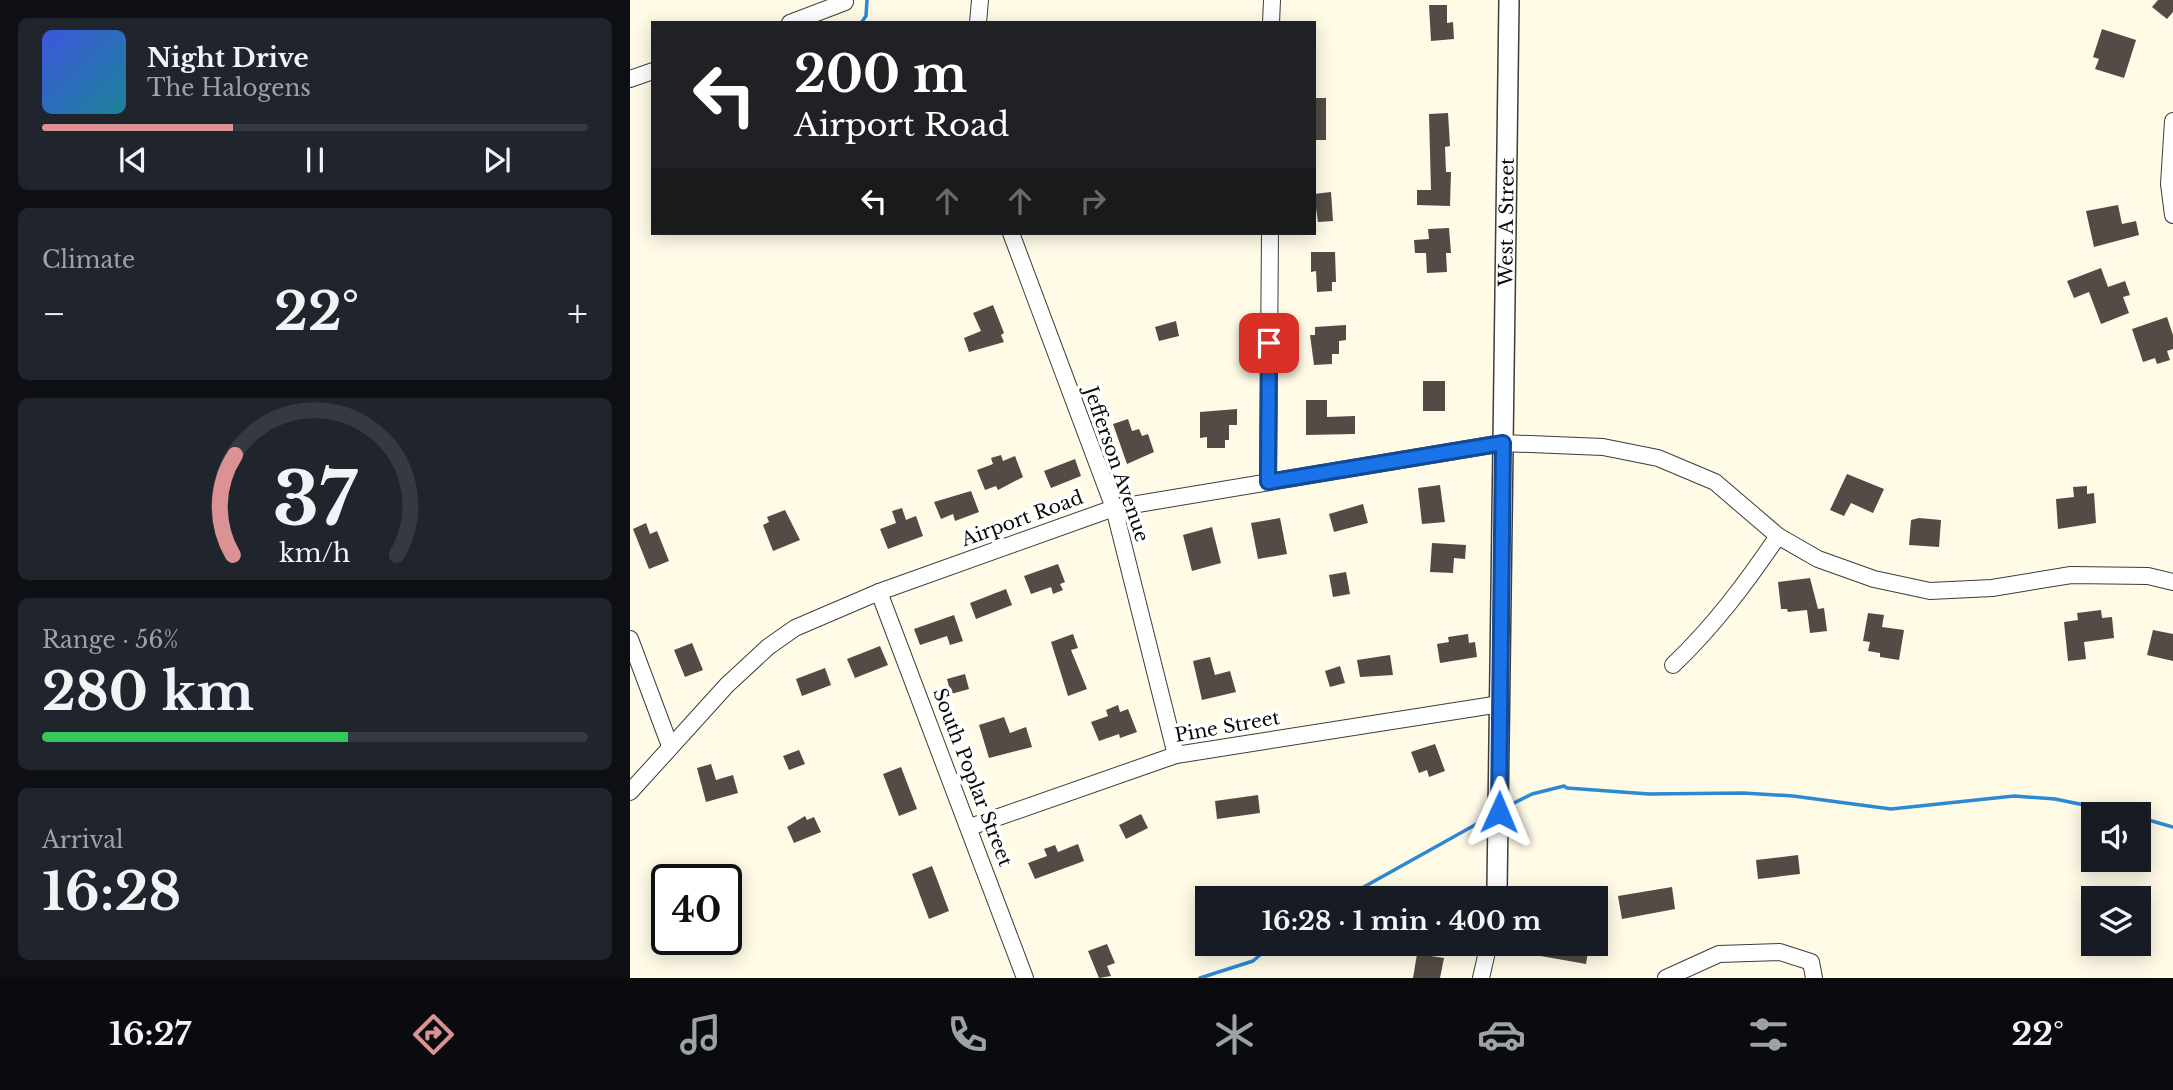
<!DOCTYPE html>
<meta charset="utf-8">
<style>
body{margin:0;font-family:"Libre Baskerville",serif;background:#20242c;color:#f1f3f6;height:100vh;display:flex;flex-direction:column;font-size:26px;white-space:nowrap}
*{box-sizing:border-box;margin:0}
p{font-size:23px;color:#9ea1a6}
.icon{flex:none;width:38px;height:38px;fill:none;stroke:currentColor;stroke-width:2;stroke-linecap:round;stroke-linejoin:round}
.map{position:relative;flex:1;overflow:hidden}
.details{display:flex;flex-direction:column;gap:18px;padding:18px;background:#0d0f14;width:630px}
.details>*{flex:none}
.guide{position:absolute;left:21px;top:21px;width:665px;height:214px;border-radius:0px;box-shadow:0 4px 18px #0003;background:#202124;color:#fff;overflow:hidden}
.controls{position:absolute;left:1451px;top:802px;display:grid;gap:14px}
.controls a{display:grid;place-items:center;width:70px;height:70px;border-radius:0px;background:#171b24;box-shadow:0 4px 18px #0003;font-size:35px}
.speed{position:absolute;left:21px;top:864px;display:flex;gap:14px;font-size:35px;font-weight:700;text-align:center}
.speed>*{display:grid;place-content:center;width:91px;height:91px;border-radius:50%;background:#171b24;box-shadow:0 4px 18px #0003;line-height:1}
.speed .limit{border:4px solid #111;border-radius:10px;background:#fff;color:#111}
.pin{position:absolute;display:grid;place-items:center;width:60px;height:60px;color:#fff;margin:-30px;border-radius:14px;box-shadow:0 4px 10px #0006}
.me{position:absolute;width:77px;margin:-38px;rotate:1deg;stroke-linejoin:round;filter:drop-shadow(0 0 5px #0008)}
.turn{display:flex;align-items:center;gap:24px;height:147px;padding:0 28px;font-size:32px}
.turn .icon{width:91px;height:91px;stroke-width:2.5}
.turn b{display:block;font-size:49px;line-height:60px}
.lanes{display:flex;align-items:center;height:66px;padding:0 28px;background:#0003;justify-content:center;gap:35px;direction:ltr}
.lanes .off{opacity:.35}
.big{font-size:52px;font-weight:700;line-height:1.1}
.details .tile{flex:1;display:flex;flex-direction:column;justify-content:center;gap:10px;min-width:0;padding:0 24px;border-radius:10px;background:#20242c}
.details .dial{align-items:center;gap:0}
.dial svg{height:182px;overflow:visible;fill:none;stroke:#363941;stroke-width:7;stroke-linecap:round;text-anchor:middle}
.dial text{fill:#f1f3f6;stroke:none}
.song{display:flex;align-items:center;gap:21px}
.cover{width:84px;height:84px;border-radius:10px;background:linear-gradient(135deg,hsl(230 70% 55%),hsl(190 70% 35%))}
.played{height:7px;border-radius:4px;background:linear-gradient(90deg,#da9294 35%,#363941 35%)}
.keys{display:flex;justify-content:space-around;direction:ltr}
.heat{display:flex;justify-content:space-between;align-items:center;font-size:38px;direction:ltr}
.charge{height:10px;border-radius:5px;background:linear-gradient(90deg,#34c759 56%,#363941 0)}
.trip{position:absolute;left:565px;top:886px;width:413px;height:70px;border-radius:0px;background:#171b24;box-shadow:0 4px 18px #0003;font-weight:700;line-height:70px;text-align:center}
.menu{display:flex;height:112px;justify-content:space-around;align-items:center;background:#090b0e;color:#9ea1a6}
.menu .icon{width:49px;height:49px}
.menu .selected{color:#da9294}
.menu b{font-size:32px;color:#f1f3f6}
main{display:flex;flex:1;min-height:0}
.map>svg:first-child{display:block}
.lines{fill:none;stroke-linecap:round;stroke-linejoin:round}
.stream{stroke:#2c89d4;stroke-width:3.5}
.building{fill:#534b46}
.minor-casing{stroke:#3d3d3d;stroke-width:18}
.tertiary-casing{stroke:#3d3d3d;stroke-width:22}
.minor{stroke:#fff;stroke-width:16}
.tertiary{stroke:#fff;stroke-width:19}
.route-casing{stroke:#114b97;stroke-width:18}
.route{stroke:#1a73e8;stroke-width:12}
.labels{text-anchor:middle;stroke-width:7;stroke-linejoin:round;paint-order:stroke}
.street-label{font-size:19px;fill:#0a0a0a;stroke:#fff}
</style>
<main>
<section class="details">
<div class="tile">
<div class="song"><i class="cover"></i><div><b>Night Drive</b><p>The Halogens</p></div></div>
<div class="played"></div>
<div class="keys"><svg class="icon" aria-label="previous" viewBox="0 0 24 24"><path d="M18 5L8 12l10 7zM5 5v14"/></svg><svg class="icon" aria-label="pause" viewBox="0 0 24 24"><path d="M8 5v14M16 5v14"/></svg><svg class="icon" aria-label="next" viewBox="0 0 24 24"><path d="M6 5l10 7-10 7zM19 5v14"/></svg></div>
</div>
<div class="tile"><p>Climate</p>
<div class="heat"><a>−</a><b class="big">22°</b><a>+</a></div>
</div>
<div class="tile dial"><svg viewBox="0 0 100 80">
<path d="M14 69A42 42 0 1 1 86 69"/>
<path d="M14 69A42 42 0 0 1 15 25" stroke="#da9294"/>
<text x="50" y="56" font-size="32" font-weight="700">37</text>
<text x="50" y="72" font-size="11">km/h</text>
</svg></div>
<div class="tile"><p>Range · 56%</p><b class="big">280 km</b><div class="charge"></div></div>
<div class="tile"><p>Arrival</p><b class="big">16:28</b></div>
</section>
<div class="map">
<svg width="1543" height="978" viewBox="0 0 1543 978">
<rect width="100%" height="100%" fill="#fffbe7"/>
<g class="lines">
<!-- stream -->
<g class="stream">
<polyline points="231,23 236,16 237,0"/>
<polyline points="876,807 902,794 934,786 937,788 1019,794 1113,793 1163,796 1261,809 1384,796 1425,799 1498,814"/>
<polyline points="1508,817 1543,827"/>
<polyline points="714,898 861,816"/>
<polyline points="570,978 623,961 644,943"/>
</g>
</g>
<!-- building -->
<g class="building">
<polygon points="1528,0 1543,0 1543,12 1537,19 1522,7"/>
<polygon points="799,5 817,5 817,23 823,22 824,39 801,41"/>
<polygon points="1472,29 1506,40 1494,78 1465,69 1469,59 1463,57"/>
<rect x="684" y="98" width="12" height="42"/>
<polygon points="818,113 820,146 815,147 816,172 821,172 820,206 787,205 787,190 801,190 799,114"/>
<polygon points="701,192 703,221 688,222 684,194"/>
<polygon points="1488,205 1492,224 1506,221 1509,235 1464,247 1456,211"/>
<polygon points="819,228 821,253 816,253 817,272 797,273 796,253 785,253 784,240 799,239 798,229"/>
<polygon points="681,252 705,252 706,282 702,282 702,291 687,292 686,271 681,272"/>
<polygon points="1471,268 1478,287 1495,281 1500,295 1493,297 1499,313 1471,324 1459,292 1444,298 1437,281"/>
<polygon points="363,305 374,333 371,335 374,342 339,352 334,338 351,331 343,313"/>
<polygon points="1537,317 1543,335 1543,349 1537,351 1540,360 1527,364 1525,358 1513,362 1502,329"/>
<polygon points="546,321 549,336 529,341 525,327"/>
<polygon points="716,325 716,340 709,341 709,354 702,354 702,364 684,365 680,335 685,335 685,327"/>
<rect x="793" y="381" width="22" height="30"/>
<polygon points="676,400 697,400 697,417 725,416 725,434 676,435"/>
<polygon points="607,409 607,425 599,425 599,440 595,440 595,448 577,448 577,437 570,438 570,412"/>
<polygon points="498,419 502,431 509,429 512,436 518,434 524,452 497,464 483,424"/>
<polygon points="371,455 373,461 385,456 393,477 368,490 366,486 355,490 347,470 363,464 361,458"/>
<polygon points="445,459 451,476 421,488 414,471"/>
<polygon points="1217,474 1254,489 1243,513 1221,503 1214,516 1200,510"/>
<polygon points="810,485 815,522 792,524 788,488"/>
<polygon points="1457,486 1457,494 1464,493 1466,523 1428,529 1426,499 1444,497 1443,487"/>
<polygon points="341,491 349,512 325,521 323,514 311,519 304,502"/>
<polygon points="733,504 738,523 704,532 699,514"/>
<polygon points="272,508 276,520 286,516 293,536 258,549 250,529 266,523 262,511"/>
<polygon points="155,510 170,540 143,551 133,525 139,522 137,517"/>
<polygon points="650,518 657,554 628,559 621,523"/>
<polygon points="1289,518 1311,520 1309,547 1279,545 1281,520"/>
<polygon points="16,523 20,534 27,531 39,561 19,569 3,529"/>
<polygon points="582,527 591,563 562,571 553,535"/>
<polygon points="802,543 836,545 835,559 824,558 823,573 800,572"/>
<polygon points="428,564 435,582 430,584 433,590 423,594 421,587 401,594 394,576"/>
<polygon points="716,572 720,594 703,597 699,575"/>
<polygon points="1180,578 1188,609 1194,608 1197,631 1180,633 1177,610 1158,612 1157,609 1151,609 1148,582"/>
<polygon points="376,589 382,605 346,619 340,603"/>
<polygon points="1471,610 1472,618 1482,617 1484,638 1454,642 1456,659 1438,661 1434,622 1448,620 1447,613"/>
<polygon points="1238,613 1254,615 1252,627 1274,630 1269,660 1250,657 1250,653 1238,651 1240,642 1233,641"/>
<polygon points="324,615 333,641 320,645 317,636 290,645 284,629"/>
<polygon points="1523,630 1543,634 1543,661 1517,655"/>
<polygon points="443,634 448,648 441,650 457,689 438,696 421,642"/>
<polygon points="838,634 839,643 845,642 847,657 810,663 807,644 819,642 818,637"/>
<polygon points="62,643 73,670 55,677 44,650"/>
<polygon points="250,646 258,665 225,678 217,659"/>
<polygon points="760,655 763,675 730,677 727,660"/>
<polygon points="580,657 585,675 600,671 606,692 572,700 563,661"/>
<polygon points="710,666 715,683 700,687 695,671"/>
<polygon points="195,668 201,685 172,696 166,679"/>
<polygon points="335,674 339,689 321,694 317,679"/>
<polygon points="488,705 490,712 498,709 507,732 490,738 489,734 469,741 461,722 478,716 476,710"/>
<polygon points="374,717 380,733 396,727 402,747 359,758 349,725"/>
<polygon points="805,744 815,771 799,777 797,770 789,773 781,752"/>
<polygon points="169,750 175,764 159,770 153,756"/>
<polygon points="81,764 86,780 103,775 108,793 76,802 67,768"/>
<polygon points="271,767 287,809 269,816 253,774"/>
<polygon points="628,795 630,813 587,819 585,801"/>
<polygon points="511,814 518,828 496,839 489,825"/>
<polygon points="175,816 177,820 184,817 191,832 164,843 157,827"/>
<polygon points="448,844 454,861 405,879 398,863 417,856 414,849 425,845 428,852"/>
<polygon points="1168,855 1170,874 1128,879 1126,860"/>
<polygon points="302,866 319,911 299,919 282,874"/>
<polygon points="1042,887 1045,909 992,919 988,896"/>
<polygon points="908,943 959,945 956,964 905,955"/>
<polygon points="477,944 485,963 477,966 481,976 469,978 458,951"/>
<polygon points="787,954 814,958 810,978 783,978"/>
</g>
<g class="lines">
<defs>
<g id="minor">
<polyline points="160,23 215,2"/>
<polyline points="348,23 350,0"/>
<polyline points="641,23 642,0"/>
<polyline points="0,79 23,71"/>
<polyline points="1543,121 1539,184 1543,215"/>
<polyline points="381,233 484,508 546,755"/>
<polyline points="638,482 640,233"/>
<polyline points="249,592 395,978"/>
<polyline points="0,639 40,746"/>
<path d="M1043,665C1084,626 1116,583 1148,536"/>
<polyline points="0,792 97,685 138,647 165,628 249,592 484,508 873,443 973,447 1028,458 1085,482 1148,536 1188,559 1244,579 1300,591 1362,588 1441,575 1518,576 1543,582"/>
<polyline points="340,827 546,755 870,704"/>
<polyline points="851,978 859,943"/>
<polyline points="1036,978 1089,954 1150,952 1181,962 1184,978"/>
</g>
<g id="tertiary">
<path id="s1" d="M867,890L879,0"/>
</g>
</defs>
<!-- minor casing -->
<use href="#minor" class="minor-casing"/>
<!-- tertiary casing -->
<use href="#tertiary" class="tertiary-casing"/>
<!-- minor -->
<use href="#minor" class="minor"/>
<!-- tertiary -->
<use href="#tertiary" class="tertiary"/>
</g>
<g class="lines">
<defs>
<polyline id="route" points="639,343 638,482 873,443 869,812"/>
</defs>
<!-- route casing -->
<use href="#route" class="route-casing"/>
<!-- route -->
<use href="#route" class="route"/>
</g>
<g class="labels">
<!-- street labels -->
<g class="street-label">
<text dy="7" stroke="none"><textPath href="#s1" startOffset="668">West A Street</textPath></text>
<text transform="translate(487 464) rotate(71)" y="7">Jefferson Avenue</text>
<text transform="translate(392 518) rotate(-20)" y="7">Airport Road</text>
<text transform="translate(597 726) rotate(-10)" y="7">Pine Street</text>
<text transform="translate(343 777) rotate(69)" y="7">South Poplar Street</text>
</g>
</g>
</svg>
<div class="controls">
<a><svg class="icon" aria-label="sound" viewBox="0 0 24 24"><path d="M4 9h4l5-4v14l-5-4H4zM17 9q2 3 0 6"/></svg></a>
<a><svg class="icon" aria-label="layers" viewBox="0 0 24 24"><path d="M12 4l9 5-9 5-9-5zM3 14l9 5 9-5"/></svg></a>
</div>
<div class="speed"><div class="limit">40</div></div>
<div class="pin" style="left:639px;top:343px;background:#d93025"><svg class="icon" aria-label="arrive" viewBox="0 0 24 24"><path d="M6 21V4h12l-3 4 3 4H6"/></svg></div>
<svg class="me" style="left:869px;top:812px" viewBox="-20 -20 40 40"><path d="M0-17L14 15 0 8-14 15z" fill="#1a73e8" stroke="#fff" stroke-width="4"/></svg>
<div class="trip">16:28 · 1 min · 400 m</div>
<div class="guide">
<div class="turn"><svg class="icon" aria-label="left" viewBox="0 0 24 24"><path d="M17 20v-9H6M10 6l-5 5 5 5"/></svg><div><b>200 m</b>Airport Road</div></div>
<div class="lanes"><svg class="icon" aria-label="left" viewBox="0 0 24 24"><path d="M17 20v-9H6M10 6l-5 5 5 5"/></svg><svg class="icon off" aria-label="ahead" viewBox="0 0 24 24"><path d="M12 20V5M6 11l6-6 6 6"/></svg><svg class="icon off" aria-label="ahead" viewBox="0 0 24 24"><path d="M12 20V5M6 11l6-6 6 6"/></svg><svg class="icon off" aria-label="right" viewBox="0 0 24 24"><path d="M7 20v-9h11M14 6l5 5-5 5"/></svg></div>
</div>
</div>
</main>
<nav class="menu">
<b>16:27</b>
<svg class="icon selected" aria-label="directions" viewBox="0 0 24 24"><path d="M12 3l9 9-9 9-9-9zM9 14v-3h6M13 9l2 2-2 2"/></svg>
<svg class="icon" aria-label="music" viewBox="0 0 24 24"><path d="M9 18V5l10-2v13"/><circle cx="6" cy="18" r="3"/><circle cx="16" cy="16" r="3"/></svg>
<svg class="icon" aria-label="phone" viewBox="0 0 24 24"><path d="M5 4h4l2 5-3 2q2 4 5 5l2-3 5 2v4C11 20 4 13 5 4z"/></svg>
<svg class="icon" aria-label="climate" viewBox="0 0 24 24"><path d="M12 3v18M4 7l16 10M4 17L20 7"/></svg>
<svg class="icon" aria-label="car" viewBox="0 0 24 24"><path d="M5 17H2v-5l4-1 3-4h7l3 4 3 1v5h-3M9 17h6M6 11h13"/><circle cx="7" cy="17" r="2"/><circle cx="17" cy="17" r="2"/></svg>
<svg class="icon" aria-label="filters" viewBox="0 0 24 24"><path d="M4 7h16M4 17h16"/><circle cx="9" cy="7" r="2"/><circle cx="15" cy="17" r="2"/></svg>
<b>22°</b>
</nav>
